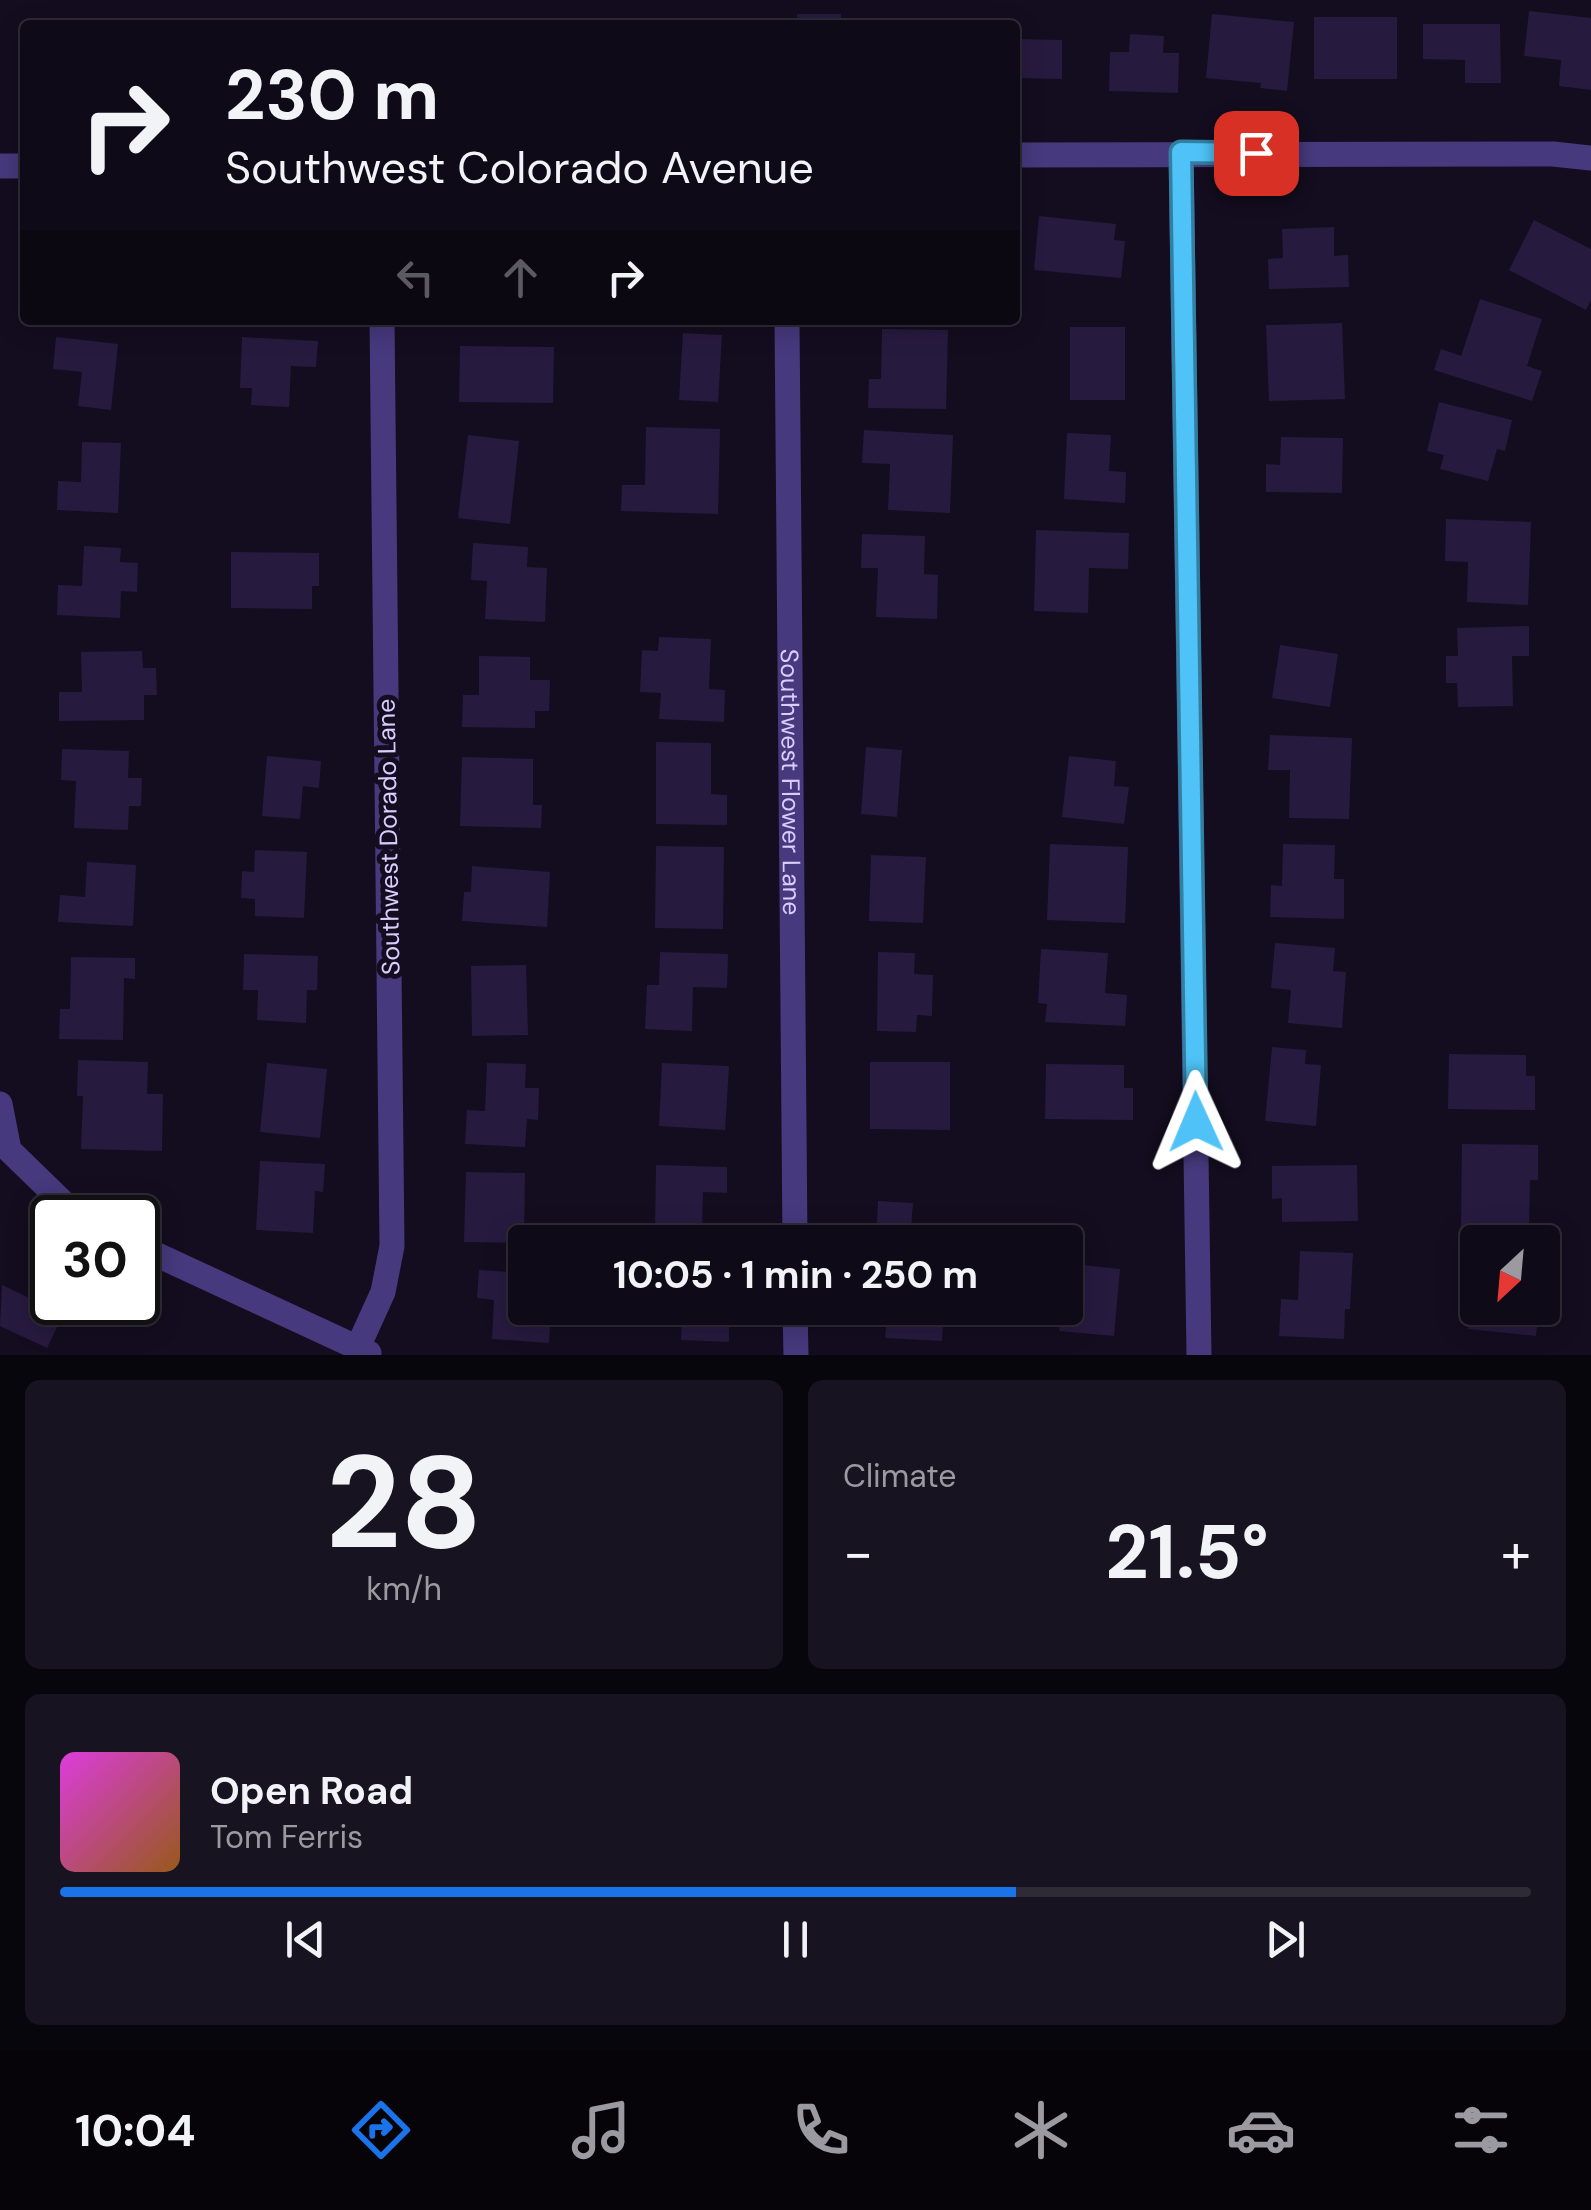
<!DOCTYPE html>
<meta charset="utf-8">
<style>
body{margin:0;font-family:"DM Sans",sans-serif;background:#171320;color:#f1f3f6;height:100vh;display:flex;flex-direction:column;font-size:38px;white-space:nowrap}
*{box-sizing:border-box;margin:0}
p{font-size:32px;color:#9b9aa1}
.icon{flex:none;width:55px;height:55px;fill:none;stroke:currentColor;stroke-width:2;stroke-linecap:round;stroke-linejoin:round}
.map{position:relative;height:1355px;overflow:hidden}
.side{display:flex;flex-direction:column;gap:25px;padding:25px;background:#08060d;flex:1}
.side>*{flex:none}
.banner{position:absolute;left:20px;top:20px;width:1000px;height:305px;border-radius:10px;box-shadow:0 5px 25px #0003,0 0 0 2px #2e2b36;background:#0e0a17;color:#f1f3f6;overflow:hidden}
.needle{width:65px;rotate:206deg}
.buttons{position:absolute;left:1460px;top:1225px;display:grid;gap:20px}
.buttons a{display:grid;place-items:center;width:100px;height:100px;border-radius:10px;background:#0e0a17;box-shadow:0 5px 25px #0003,0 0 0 2px #2e2b36;font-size:50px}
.speed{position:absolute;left:30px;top:1195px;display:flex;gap:20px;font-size:50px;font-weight:700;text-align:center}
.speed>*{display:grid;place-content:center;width:130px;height:130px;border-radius:50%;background:#0e0a17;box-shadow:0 5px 25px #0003,0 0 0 2px #2e2b36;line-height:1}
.speed .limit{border:5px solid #111;border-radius:15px;background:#fff;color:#111}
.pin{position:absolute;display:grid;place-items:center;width:85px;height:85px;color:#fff;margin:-42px;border-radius:20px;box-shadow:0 5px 15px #0006}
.me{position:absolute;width:110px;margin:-55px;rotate:359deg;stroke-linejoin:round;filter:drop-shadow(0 0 8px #0008)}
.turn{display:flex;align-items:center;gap:35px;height:210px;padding:0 40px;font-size:45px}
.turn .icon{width:130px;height:130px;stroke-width:2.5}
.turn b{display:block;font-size:70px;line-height:85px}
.lanes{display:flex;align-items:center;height:95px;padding:0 40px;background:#0003;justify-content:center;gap:50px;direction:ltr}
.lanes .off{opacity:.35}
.big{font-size:75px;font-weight:700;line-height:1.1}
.side .card{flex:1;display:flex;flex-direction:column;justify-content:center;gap:15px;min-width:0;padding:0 35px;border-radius:15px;background:#171320}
.side .dial{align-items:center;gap:0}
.dial b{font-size:130px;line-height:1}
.song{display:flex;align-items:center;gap:30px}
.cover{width:120px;height:120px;border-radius:15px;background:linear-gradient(135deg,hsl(300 70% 55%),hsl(30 70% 35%))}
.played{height:10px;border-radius:5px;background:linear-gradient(90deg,#1a73e8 65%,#2e2b36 65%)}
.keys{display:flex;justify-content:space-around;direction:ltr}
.heat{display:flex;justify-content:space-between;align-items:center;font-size:55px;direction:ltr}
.side .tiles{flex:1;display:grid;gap:25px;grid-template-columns:1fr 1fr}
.card:last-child{grid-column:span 2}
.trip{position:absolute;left:508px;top:1225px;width:575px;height:100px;border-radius:10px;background:#0e0a17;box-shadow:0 5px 25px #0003,0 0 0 2px #2e2b36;font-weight:700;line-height:100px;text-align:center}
.tab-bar{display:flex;height:160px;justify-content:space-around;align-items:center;background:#060409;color:#9b9aa1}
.tab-bar .icon{width:70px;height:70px}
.tab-bar .active{color:#1a73e8}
.tab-bar b{font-size:45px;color:#f1f3f6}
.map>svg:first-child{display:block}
.building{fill:#271a3f}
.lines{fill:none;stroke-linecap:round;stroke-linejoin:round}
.minor{stroke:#46397d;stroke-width:25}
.route-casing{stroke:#337fa1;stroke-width:25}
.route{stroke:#4fc3f7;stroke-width:18}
.labels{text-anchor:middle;stroke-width:10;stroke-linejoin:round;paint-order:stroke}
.street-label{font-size:25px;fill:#d9ccfe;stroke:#130d1f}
</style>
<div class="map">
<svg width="1591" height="1355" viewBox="0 0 1591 1355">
<rect width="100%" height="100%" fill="#130d1f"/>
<!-- building -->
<g class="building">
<polygon points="1529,11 1591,18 1591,90 1559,86 1561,60 1524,56"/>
<rect x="797" y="14" width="44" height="11"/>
<polygon points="1212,14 1294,22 1287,91 1260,88 1261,83 1206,78"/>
<rect x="1314" y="17" width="83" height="62"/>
<polygon points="1423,24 1500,24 1501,83 1465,83 1465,60 1423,59"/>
<polygon points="1130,34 1164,36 1163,53 1179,53 1178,93 1109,91 1110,52 1129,52"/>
<polygon points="1015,39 1062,40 1062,79 1015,78"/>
<polygon points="1039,216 1116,224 1114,240 1125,241 1121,278 1034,270"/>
<polygon points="1534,220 1591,249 1591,300 1586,310 1509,270"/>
<polygon points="1334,227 1334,256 1348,255 1349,287 1269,289 1268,259 1283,258 1282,229"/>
<polygon points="1480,299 1542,319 1527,366 1542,371 1532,401 1434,370 1441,349 1461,356"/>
<polygon points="1342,323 1345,399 1269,401 1266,325"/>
<rect x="1070" y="327" width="55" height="73"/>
<polygon points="882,329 948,330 946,409 868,408 869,379 881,379"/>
<polygon points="683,333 722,335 718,402 679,400"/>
<polygon points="56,337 118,344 111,410 78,406 82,372 53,369"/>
<polygon points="242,337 318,341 316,367 291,366 289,407 251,405 252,388 240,388"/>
<polygon points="460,346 554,347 553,403 459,402"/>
<polygon points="1439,402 1512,420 1505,451 1497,449 1488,481 1440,469 1444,455 1427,451"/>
<polygon points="646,427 720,429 718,514 621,511 622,485 645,485"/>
<polygon points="864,430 953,435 950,513 888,510 890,464 862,463"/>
<polygon points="1067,433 1111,435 1109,471 1126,472 1125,503 1064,499"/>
<polygon points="468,435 519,441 510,524 458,518"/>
<polygon points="1281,437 1343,438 1342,493 1266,492 1266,464 1280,465"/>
<polygon points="82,442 121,443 118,513 57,510 58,481 81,482"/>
<polygon points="1446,519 1531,522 1528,605 1467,602 1468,562 1445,561"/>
<polygon points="1036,530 1129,533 1128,569 1089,568 1088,613 1034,611"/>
<polygon points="862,534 925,536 924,574 938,575 937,619 876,617 878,568 861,568"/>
<polygon points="473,543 528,547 527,567 547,568 545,622 485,619 487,581 471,580"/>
<polygon points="84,546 121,548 120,562 138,563 137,592 121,591 120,618 57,615 58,585 82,586"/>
<polygon points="231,552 319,553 319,586 312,586 312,609 231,608"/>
<polygon points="1529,626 1529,656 1512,656 1513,706 1458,707 1457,683 1446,683 1446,656 1458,656 1457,628"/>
<polygon points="659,637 711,639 709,689 725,690 724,722 659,719 661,693 640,692 642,650 658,651"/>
<polygon points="1280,645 1338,654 1330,707 1272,698"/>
<polygon points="142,651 143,668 156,668 157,695 144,695 144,720 59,721 59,692 82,692 81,652"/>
<polygon points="479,656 530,657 530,680 550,680 549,711 535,711 535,728 462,727 463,695 479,695"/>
<polygon points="1270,735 1352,738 1349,819 1289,818 1290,770 1268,770"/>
<polygon points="656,742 711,743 711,794 727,795 727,825 656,824"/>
<polygon points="866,747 902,750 897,817 861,814"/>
<polygon points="62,749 129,751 128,778 142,778 141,806 129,806 128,830 74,828 76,781 61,780"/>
<polygon points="267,756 321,761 319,788 303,786 300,819 262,816"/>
<polygon points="1069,756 1116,761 1114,786 1129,787 1124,824 1062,817"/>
<polygon points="462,757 533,759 533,805 542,805 541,828 460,826"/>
<polygon points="1050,844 1128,847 1125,923 1047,920"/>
<polygon points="1283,844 1335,845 1334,879 1344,879 1344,919 1270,917 1271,885 1282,886"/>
<polygon points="656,846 724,847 723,929 655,928"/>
<polygon points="255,850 307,852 304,918 255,916 255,899 241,898 242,871 254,872"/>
<polygon points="871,855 926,857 923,923 869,921"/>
<polygon points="87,862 136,865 133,926 58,922 60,895 85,897"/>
<polygon points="472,866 550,872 547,927 462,921 464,892 471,892"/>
<polygon points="1275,943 1335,948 1333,971 1346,972 1342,1028 1288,1023 1291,990 1271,988"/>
<polygon points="1041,949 1108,953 1105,993 1127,995 1125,1026 1045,1022 1047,1004 1038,1003"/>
<polygon points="660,952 728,954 727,988 693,987 692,1031 645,1029 647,985 659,985"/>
<polygon points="878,952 915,953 914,974 933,975 932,1016 917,1015 916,1032 877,1031"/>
<polygon points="244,954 318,956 317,990 307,990 306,1023 257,1020 258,990 243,990"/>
<polygon points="71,957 135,958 135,979 124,978 123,1040 59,1039 60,1009 70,1009"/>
<polygon points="526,965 528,1035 472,1036 471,966"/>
<polygon points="1272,1047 1306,1050 1305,1064 1321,1065 1316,1126 1265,1121"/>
<polygon points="1449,1054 1526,1055 1526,1076 1535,1076 1535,1110 1448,1109"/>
<polygon points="78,1060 148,1062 147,1094 163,1094 162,1151 81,1149 83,1096 77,1096"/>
<polygon points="870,1062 950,1062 950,1130 870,1129"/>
<polygon points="267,1063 327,1069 320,1138 260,1132"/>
<polygon points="487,1063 526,1064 525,1088 539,1088 538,1120 527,1119 525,1147 465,1144 467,1110 485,1111"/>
<polygon points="662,1063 729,1066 725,1130 659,1126"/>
<polygon points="1046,1064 1124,1065 1124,1088 1133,1088 1133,1120 1045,1119"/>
<polygon points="1462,1144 1538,1145 1538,1180 1530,1180 1529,1229 1461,1228"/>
<polygon points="260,1161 325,1164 323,1192 315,1191 313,1233 256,1230"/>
<polygon points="656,1165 727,1167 727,1193 703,1192 702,1233 655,1232"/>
<polygon points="1357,1165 1358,1221 1282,1222 1282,1198 1272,1199 1272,1166"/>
<polygon points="466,1172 525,1173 524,1243 464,1242"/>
<polygon points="878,1201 913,1203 910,1242 876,1242"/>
<polygon points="1300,1251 1353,1253 1350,1309 1345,1309 1344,1339 1279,1336 1281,1299 1298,1300"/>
<polygon points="1475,1261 1478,1261 1478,1308 1539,1308 1536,1336 1468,1329"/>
<polygon points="1073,1264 1120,1269 1114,1336 1059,1331 1065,1291 1070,1291"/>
<polygon points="479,1270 525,1273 525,1308 551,1308 549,1343 492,1339 494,1300 477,1298"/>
<polygon points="2,1285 40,1303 46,1289 52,1292 52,1302 69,1302 47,1348 0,1326"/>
<polygon points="666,1308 720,1308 720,1311 729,1311 729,1342 681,1340 682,1315 665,1314"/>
<polygon points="888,1308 944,1308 942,1341 885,1338"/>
</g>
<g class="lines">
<!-- minor -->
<g class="minor">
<polyline points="1181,153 1199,1355"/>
<polyline points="1015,155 1553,154 1591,158"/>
<polyline points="0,166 25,166"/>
<path id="s1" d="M787,320L795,1242"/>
<polyline points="0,1104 9,1150 79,1218"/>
<polyline points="138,1246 369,1353"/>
<polyline points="795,1308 796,1355"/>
<polyline points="358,1347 383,1292 392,1246 382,320"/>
</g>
</g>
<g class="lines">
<defs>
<polyline id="route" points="1196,1122 1181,152 1256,153"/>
</defs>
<!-- route casing -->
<use href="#route" class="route-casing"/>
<!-- route -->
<use href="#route" class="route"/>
</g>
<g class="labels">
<!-- street labels -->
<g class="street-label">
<text dy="9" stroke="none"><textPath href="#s1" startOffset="462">Southwest Flower Lane</textPath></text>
<text transform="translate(388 837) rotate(-91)" y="9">Southwest Dorado Lane</text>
</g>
</g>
</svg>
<div class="buttons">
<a><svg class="needle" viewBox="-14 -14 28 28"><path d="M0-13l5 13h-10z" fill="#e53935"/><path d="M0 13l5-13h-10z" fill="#9b9aa1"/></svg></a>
</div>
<div class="speed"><div class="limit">30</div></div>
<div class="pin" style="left:1256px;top:153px;background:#d93025"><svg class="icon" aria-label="arrive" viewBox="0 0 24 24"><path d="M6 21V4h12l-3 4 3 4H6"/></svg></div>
<svg class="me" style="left:1196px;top:1122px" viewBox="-20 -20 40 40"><path d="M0-17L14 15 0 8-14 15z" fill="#4fc3f7" stroke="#fff" stroke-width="4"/></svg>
<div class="trip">10:05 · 1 min · 250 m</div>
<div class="banner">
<div class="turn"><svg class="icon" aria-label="right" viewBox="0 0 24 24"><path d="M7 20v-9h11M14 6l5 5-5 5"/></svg><div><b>230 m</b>Southwest Colorado Avenue</div></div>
<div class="lanes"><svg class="icon off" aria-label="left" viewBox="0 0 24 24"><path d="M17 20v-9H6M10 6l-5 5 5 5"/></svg><svg class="icon off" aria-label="ahead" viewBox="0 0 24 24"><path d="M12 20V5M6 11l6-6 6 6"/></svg><svg class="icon" aria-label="right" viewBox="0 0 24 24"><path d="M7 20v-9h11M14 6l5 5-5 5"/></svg></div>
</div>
</div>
<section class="side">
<div class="tiles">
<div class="card dial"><b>28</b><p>km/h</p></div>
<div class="card"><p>Climate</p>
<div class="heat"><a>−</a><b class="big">21.5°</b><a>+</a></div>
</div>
<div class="card">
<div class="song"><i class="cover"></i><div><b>Open Road</b><p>Tom Ferris</p></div></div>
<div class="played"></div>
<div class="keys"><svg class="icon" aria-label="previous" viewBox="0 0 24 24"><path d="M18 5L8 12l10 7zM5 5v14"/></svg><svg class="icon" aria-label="pause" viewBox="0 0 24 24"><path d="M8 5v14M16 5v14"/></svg><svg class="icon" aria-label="next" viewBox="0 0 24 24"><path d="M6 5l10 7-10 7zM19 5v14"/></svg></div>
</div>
</div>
</section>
<nav class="tab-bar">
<b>10:04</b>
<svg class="icon active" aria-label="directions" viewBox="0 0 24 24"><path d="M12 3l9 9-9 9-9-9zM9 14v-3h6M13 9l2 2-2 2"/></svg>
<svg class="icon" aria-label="music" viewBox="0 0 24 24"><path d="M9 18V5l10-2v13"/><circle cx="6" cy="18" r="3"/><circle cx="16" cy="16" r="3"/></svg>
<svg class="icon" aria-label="phone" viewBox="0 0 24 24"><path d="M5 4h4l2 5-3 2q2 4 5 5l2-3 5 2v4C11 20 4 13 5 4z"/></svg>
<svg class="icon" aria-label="climate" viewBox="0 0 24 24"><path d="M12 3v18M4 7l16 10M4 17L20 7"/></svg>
<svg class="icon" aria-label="car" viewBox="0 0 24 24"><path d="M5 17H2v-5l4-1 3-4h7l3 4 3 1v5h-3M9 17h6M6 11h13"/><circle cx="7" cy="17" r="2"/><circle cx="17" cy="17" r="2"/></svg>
<svg class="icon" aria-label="filters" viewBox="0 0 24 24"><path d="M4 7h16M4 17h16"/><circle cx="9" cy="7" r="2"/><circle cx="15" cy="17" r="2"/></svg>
</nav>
